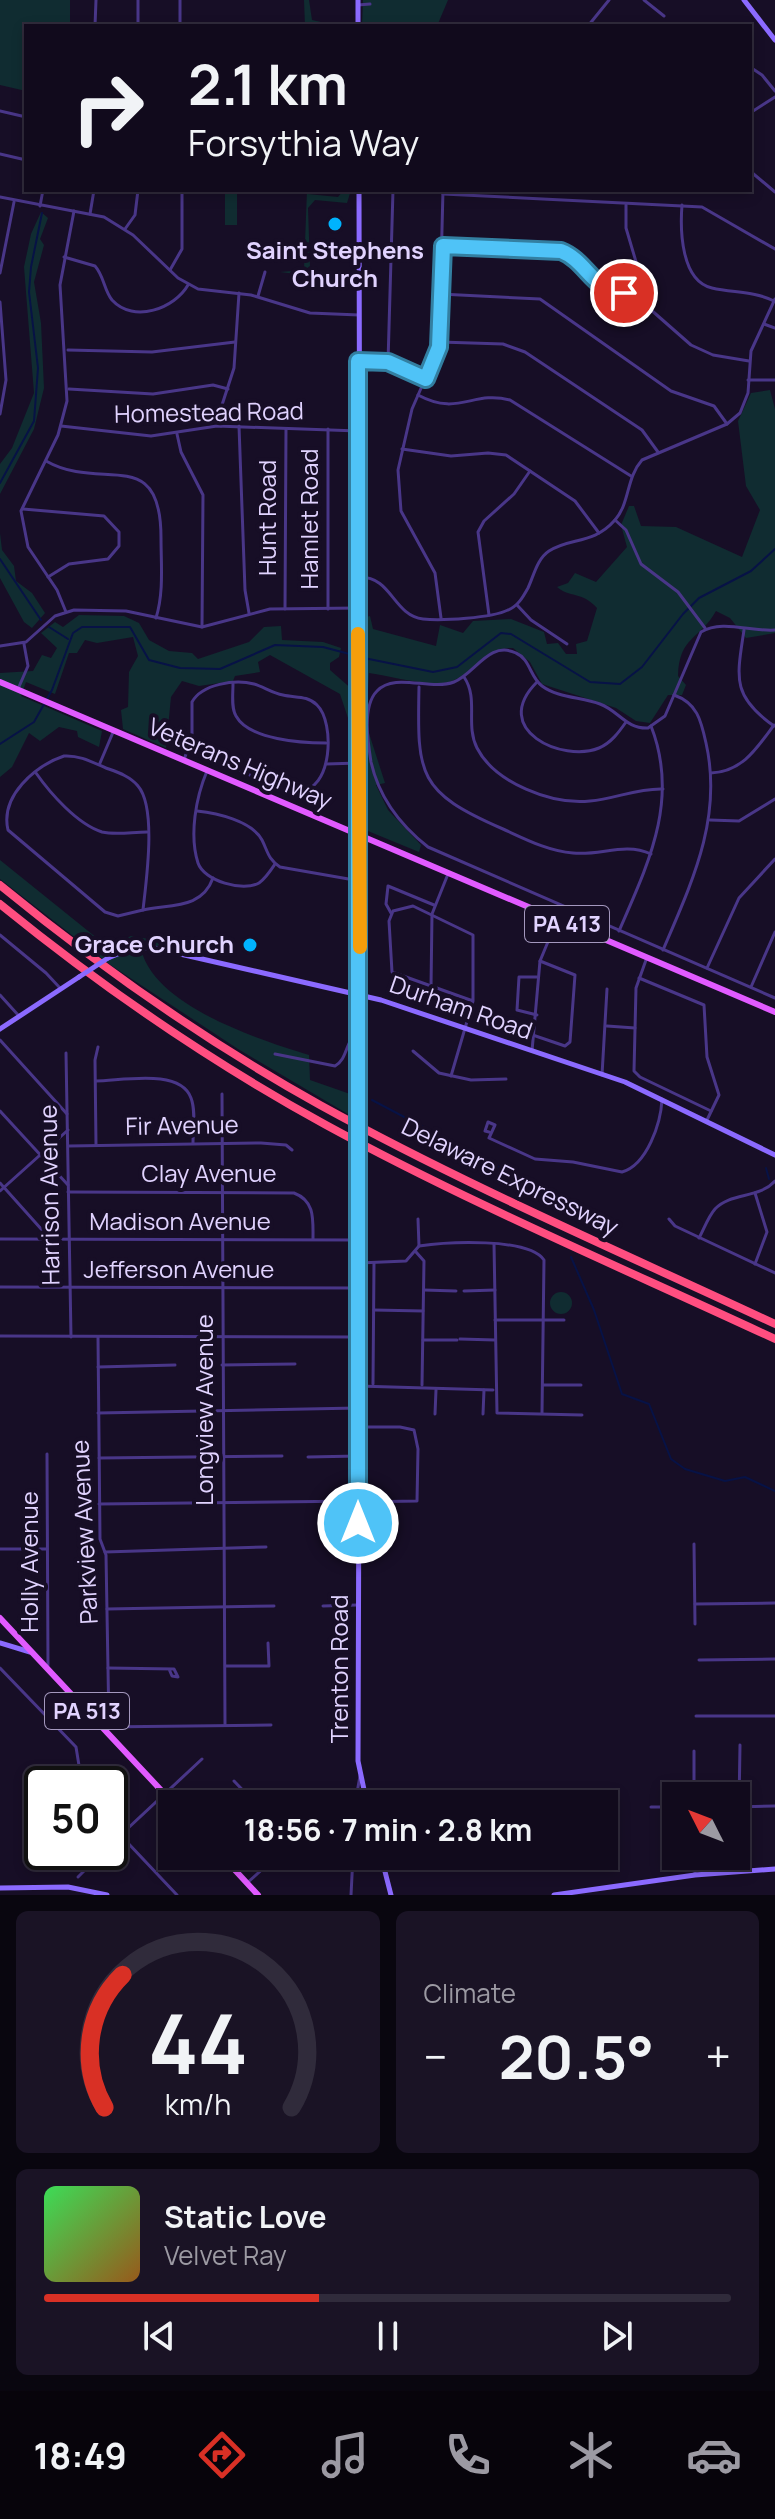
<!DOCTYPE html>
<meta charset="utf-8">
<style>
body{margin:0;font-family:Manrope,sans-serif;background:#1a1325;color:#f1f3f6;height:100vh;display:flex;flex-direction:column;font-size:30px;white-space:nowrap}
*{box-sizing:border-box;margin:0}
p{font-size:26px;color:#9c9aa3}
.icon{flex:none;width:44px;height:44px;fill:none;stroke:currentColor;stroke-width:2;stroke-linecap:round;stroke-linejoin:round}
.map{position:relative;height:1895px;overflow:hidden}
.drawer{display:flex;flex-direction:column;gap:16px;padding:16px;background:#09060f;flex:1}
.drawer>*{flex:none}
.guide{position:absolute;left:24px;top:24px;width:728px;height:168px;border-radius:0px;box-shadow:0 4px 12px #0003,0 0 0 2px #302b3b;background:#110a1c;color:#f1f3f6;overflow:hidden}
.needle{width:52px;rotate:312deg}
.fabs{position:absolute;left:662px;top:1782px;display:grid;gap:16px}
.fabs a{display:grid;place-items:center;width:88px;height:88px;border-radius:0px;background:#110a1c;box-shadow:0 4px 12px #0003,0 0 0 2px #302b3b;font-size:40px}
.speed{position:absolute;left:24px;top:1766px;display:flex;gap:16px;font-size:40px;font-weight:700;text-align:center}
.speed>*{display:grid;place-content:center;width:104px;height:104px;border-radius:50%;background:#110a1c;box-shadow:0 4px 12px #0003,0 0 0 2px #302b3b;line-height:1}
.speed .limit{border:4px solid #111;border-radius:12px;background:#fff;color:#111}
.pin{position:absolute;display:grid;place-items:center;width:68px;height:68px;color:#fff;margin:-34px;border:4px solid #fff;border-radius:50%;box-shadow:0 2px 8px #0007}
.me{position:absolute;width:88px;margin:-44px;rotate:0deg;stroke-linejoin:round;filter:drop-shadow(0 0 6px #0008)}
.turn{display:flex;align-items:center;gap:28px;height:168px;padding:0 32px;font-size:36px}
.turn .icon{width:104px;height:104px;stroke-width:2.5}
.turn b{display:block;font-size:56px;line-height:68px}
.big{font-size:60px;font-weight:700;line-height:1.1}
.drawer .tile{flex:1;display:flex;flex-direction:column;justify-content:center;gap:12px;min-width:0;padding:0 28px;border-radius:12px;background:#1a1325}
.drawer .dial{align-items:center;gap:0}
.dial svg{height:208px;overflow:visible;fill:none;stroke:#302b3b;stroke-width:7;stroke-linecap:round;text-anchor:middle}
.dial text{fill:#f1f3f6;stroke:none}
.song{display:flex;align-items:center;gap:24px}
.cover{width:96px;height:96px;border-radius:12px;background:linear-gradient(135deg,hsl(130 70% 55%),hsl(30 70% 35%))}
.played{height:8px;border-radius:4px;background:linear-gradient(90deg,#d93025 40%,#302b3b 40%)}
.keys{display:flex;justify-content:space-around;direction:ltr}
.heat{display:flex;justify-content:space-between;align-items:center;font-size:44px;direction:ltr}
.drawer .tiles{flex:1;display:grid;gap:16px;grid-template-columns:1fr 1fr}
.tile:last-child{grid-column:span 2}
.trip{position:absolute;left:158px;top:1790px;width:460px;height:80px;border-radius:0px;background:#110a1c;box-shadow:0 4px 12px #0003,0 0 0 2px #302b3b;font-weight:700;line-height:80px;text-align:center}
.tabs{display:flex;height:128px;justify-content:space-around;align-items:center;background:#07040b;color:#9c9aa3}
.tabs .icon{width:56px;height:56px}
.tabs .active{color:#d93025}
.tabs b{font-size:36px;color:#f1f3f6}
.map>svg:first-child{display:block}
.green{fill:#102c31}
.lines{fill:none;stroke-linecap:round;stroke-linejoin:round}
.stream{stroke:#071246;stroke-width:2}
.street{stroke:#493688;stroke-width:3}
.secondary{stroke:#8b6aff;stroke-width:5}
.primary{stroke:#e15aff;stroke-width:6}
.highway{stroke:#ff4e80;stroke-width:8}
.secondary-bridge{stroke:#8b6aff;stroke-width:5}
.route-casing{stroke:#337fa1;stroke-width:20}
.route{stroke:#4fc3f7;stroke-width:14}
.slow{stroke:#f59e0b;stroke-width:14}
.poi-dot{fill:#00b3fe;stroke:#170e26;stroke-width:3}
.labels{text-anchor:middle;stroke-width:8;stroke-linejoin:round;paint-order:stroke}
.shield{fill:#170e26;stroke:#a498be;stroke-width:2}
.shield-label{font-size:22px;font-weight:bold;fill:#e1d3ff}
.poi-label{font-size:24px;font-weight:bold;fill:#e1d3ff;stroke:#170e26}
.street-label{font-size:24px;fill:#e1d3ff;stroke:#170e26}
</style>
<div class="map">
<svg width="775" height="1895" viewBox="0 0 775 1895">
<rect width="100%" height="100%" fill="#170e26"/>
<!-- green -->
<g class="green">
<polygon points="0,0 70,0 70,26 26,26 26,91 0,85"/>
<polygon points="304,0 309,0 312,20 339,26 305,26"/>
<polygon points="363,0 448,0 437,26 362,26"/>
<polygon points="237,190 237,225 225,225 225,191"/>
<polygon points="307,190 308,194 338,197 344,190 351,190 347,203 315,200 308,208 310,267 320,277 280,272 304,270"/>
<polygon points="41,212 48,218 40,239 44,245 34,282 41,323 44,388 34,429 0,494 0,464 12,448 34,393 24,267 31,234"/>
<path d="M770,390L775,409V633L746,638L730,618L716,611C700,640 679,636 678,676L686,685L682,695H668L650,723L636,721L616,708L542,684L530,662L513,648C481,646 472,680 443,683C420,685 391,676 369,673L366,724L385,783L376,785L388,810L421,845L419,852L363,829L365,739L354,736L340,694L270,655L258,662L260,672L235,676L233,681L199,686L182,681L171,697L166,748L123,729L121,710L128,707L129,672L138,656L133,637L97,643L85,640L77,653H69L55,694L26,682L21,696L102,731L99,747L78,737L77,731L59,727L40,741L29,733L12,767L0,777V673L33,671L42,655L51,658L57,648L41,633L55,622L63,627L79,615L124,616L139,623L149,640L169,651L192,653L198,659L249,642L264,627L281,626L282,640L323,642L341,648L339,657L330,663V670L354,691L363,618L370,616L373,629L436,646L440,625L463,633L473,621L511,619L544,632L547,644L558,643L566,654H577L576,644L587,641L597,608C582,591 569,598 557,587L568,583L575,573L596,582L627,547L621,525L629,506H634L641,526L676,527L742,557L760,510L746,486L738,421L751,393Z"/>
<polygon points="0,533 2,550 14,566 16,581 32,593 45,613 32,628 24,622 0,578"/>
<path d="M0,860L108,947L131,936L173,943L172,948L140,944C149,1005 258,1039 309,1055L310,1080L353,1095V1117L238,1049L109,964L0,879Z"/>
<circle cx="561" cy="1303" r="11"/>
</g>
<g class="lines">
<!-- stream -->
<g class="stream">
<polyline points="0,483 34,421 38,368 29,292 31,267 42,213"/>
<polyline points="0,559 41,620"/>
<polyline points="49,627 68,639"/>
<polyline points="364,658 433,672 457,667 501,633 511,634 590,682 620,684 642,667 683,614 699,598 751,571 775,549"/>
<polyline points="0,744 34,722 52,690 73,633 82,627 130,627 149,660 180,668 220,669 275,645 323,647 357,656"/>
<polyline points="372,1100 529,1183 545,1202"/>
<polyline points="766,1168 769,1179"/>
<polyline points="571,1257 594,1310 622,1394 649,1404 671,1459 685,1469 725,1481 745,1477 775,1491"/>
</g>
<!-- street -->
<g class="street">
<polyline points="180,0 180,26"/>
<polyline points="644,0 664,16"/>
<polyline points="358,5 370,4"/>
<polyline points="95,26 96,0"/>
<polyline points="138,26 138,0"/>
<polyline points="478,26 502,26"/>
<polyline points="588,26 609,0"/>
<polyline points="750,67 762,75 775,91"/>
<polyline points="0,111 26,117"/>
<polyline points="750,113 775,97"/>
<polyline points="0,154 26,160"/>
<polyline points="750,171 775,192"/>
<polyline points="443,194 702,207 775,249"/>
<polyline points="0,197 104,217 133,235 178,278 198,289 251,295 310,313 359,315"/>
<polyline points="626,205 626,228 650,309 691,345 713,355 749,361"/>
<path d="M682,205C680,230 681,281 712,288C733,293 754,291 774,301"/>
<polyline points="40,206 43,190"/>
<polyline points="90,214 94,190"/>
<polyline points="125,229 135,215 138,190"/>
<path d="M443,246L561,251C599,266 590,299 642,291"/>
<path d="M64,257L95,266C104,276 104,290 112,300C134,324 175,308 188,285"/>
<polyline points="170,270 182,249 182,190"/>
<polyline points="0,273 14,202"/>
<polyline points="440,294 540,299 671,391 714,406 727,424"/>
<polyline points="258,296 265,272"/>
<polyline points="0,302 6,380 0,414"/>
<polyline points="764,324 775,328"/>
<polyline points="440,342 503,344 525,352 642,430 658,452"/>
<polyline points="68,350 152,352 235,342"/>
<polyline points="358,361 388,362 426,379"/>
<polyline points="388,362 393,190"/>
<polyline points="748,380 775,380"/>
<polyline points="69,389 153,394 213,385 228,389"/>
<path d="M418,395C459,417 472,390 510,400L631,476"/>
<polyline points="61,426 151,436 217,426 358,431"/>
<polyline points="221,426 221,408 234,368 239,293"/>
<polyline points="239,426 245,590 249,613"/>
<polyline points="177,434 181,452 203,495 202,627"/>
<polyline points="402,449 451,456 488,453 506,455 575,501 599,533"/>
<path d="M46,461C102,493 161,443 161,538C161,565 164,592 156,618"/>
<polyline points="23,509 104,516 119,532 119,546 108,559 69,564 48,577"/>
<polyline points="615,520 626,530 641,564 678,592 705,628"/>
<path d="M360,577C392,577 393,615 423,619C441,621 492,618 508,610C518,606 523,597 528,588C534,575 537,559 549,551C570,537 593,545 615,520C630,503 626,478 642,460L727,424L740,413L748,393L751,351L775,299"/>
<polyline points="517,605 531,620 567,644"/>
<polyline points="285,609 286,429"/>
<polyline points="328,609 328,429"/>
<polyline points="66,612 57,590 28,547 21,511 58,435 67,401 60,285 74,211"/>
<polyline points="489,615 478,532 484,521 514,494 530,471"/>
<polyline points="441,618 435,573 401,511 398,470 412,409 439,347 443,190"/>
<path d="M744,630C737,677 731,696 774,726"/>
<path d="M775,630C751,632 722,619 701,632L665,716L648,728C626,729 619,711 600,704C582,697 558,698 542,686C530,677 530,659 516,653C489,640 475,674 454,682C430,691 395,672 377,691C362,706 368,743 371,762C379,798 400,825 428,847L775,998"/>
<polyline points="0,646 26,642 55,616 74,610 126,611 202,627 270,609 358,608"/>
<path d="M464,677C479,699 465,724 477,748C495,783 552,805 590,801C615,799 637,788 663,789"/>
<path d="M537,682C489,730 563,763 599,748C611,743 619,732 626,722"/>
<path d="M233,684C233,694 231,708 236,716C249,740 303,743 326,743"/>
<path d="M419,687C417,776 418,792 503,829C525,839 548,851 573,853C601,856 624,842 651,854"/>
<polyline points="18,689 28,666 24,644"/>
<path d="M64,756C79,755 92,762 106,768C117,772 130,776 138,786C157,808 146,882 143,910L118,916L105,912L8,830C0,796 35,766 64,756Z"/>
<path d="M184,760L192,736V702C202,684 235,679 254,684C264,687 272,693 283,695C295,698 307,695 317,705C335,722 333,792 298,791C275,791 215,757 190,747"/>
<polyline points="100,763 114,730"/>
<polyline points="326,764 359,763"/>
<path d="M207,771C196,797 189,835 198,863C204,881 243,892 259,883C266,878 271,870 275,864"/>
<path d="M36,773C50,793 77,824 102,832C116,835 132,832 147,832"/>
<path d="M711,773C742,772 757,748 774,725"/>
<path d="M197,811C217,813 252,821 262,840C268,852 268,859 280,867L360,881"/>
<polyline points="710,820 739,821 775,799"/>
<path d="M143,910C171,904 202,909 213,878"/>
<polyline points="391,913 386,904 388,886 434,905"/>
<path d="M619,931C648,864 680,800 651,726"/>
<polyline points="0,935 46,973 60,988"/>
<path d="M663,950C692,882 723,818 706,743C701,720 697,703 674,695"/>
<polyline points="646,960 636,988 634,1071 640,1077 711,1111"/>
<polyline points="707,968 739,898 775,859"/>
<polyline points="639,978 704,1005 707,1057 719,1095 707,1120"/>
<polyline points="431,987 432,914 448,874"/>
<polyline points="751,987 775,932"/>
<polyline points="0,995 19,1016"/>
<polyline points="537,1015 517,1010 519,977 537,977"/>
<polyline points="506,1026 565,1046 570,1042 575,975 540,961"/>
<polyline points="607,1026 635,1028"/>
<polyline points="0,1040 67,1114"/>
<polyline points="413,1051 439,1073 471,1080 506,1079"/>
<polyline points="532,1051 540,961 557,920"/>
<polyline points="66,1053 71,1337"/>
<path d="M275,1054L335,1066C349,1058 344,1040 360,1031"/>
<polyline points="602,1075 607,989"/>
<polyline points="451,1076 473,1001 473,935 413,906 393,911 389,921 392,972 473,1001"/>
<path d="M96,1081C121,1081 180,1068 191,1098C196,1111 193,1129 193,1143"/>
<polyline points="222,1094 225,1724"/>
<polyline points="0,1111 68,1185"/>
<path d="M489,1132L485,1131L488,1122L495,1125L489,1138L535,1159L573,1162L622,1172C647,1165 661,1123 662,1099"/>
<polyline points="96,1145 95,1060 98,1047"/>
<polyline points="69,1146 261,1143 286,1145 292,1150"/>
<polyline points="0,1183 51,1240"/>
<polyline points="0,1191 68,1130"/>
<path d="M68,1192L294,1193C315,1201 313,1219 313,1239"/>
<polyline points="669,1219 675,1226 775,1273"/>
<path d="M699,1238C704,1229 708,1217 715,1209C731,1192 759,1199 775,1181"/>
<polyline points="0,1239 359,1240"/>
<polyline points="494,1244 497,1413 582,1415"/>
<path d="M419,1246C446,1242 528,1237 544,1260L542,1413"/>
<polyline points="416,1252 424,1261 422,1385"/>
<polyline points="359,1263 406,1261 419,1246 418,1219"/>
<polyline points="755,1264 767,1232 755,1193"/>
<polyline points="0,1287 359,1288"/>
<polyline points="424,1290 456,1291"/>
<polyline points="464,1291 495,1290"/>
<polyline points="374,1310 423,1311"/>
<polyline points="495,1320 564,1320"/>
<polyline points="0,1336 359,1337"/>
<polyline points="98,1337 100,1539 106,1555 109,1726"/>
<polyline points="460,1339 495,1340"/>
<polyline points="423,1340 457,1340"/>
<polyline points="222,1365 295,1364"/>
<polyline points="98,1367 175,1365"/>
<polyline points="373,1384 374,1263"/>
<polyline points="543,1385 581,1385"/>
<polyline points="358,1386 493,1390"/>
<polyline points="98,1413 358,1408"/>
<polyline points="435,1414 436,1390"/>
<polyline points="483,1414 484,1390"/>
<polyline points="47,1454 48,1666"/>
<polyline points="308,1457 358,1456"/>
<polyline points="99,1458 282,1456"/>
<polyline points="359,1502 417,1501 418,1449 414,1430 400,1427 361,1427"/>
<polyline points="99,1504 358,1501"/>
<polyline points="694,1544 695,1624"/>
<polyline points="0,1549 47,1549"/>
<polyline points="105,1552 266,1547"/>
<polyline points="695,1604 775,1603"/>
<polyline points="323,1606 357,1605"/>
<polyline points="107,1609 274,1606"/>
<polyline points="699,1660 775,1659"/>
<polyline points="226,1666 269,1666 268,1643"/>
<polyline points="0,1668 76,1747 82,1784"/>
<polyline points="108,1668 174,1669 178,1677 172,1676 169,1669"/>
<polyline points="696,1716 775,1716"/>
<polyline points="102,1727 271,1725"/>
<polyline points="694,1751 694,1796"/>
<polyline points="234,1781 256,1804"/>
<polyline points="355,1804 360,1776"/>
<polyline points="651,1807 676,1807"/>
<polyline points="736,1807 775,1806"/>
<polyline points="739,1807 740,1745"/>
<polyline points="110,1824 177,1895"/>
<polyline points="110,1845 202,1759"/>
<polyline points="695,1856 695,1875"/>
<polyline points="78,1877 103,1852"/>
<polyline points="247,1883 266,1866 270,1856"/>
<polyline points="351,1895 353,1856"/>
</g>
<!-- secondary -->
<g class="secondary">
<polyline points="358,0 358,26"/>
<polyline points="744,0 775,40"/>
<polyline points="359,190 361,1117"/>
<polyline points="108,958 132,948 154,948 381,1000 625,1082 775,1155"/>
<polyline points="0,1029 79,977"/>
<polyline points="360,1150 358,1761 367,1804"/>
<polyline points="0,1643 30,1652"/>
<polyline points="381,1856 391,1895"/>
<polyline points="0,1888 68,1887 107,1895"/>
<polyline points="554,1895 695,1875 775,1869"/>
</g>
<!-- primary -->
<g class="primary">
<polyline points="0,682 775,1012"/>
<polyline points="0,1618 174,1804"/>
<polyline points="222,1856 258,1895"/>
</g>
<!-- highway -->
<g class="highway">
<path d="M0,885C100,967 207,1042 320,1105C467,1186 623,1253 775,1324"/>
<path d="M0,904C102,987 211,1062 326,1125C471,1204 625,1269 775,1339"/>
</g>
<!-- secondary-bridge -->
<g class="secondary-bridge">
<polyline points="79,977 108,958"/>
<polyline points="360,1150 361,1117"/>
</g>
</g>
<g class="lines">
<defs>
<path id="route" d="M358,1523V361L388,362L426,379L439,347L443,246L561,251C587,261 593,292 624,293"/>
</defs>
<!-- route casing -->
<use href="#route" class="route-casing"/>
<!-- route -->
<use href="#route" class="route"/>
<!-- slow -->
<polyline class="slow" points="358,634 360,947"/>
</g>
<!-- markers -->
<g class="poi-dot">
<circle cx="335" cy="224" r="8"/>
<circle cx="250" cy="945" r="8"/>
</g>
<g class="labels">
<!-- shield labels -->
<g class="shield">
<rect x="525" y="906" width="84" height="36" rx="6"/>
<rect x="45" y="1693" width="84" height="36" rx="6"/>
</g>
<g class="shield-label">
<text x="567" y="932">PA 413</text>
<text x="87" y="1719">PA 513</text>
</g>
<!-- poi labels -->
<g class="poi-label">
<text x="335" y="259">Saint Stephens<tspan x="335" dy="28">Church</tspan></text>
<text x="234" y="953" text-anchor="end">Grace Church</text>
</g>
<!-- street labels -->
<g class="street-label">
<text transform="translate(209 413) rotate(-1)" y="8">Homestead Road</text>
<text transform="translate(268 518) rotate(-90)" y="8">Hunt Road</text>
<text transform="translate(310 519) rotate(-90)" y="8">Hamlet Road</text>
<text transform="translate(240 764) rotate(23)" y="8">Veterans Highway</text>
<text transform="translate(461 1008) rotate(19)" y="8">Durham Road</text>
<text transform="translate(182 1126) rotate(-1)" y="8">Fir Avenue</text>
<text x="209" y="1182">Clay Avenue</text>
<text transform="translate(510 1177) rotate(26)" y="8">Delaware Expressway</text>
<text transform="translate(50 1195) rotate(-91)" y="8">Harrison Avenue</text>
<text x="180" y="1230">Madison Avenue</text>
<text x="179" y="1278">Jefferson Avenue</text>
<text transform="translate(205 1410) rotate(-90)" y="8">Longview Avenue</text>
<text transform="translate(85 1532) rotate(-93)" y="8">Parkview Avenue</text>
<text transform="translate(30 1562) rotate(-90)" y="8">Holly Avenue</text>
<text transform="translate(340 1669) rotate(-90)" y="8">Trenton Road</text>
</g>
</g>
</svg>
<div class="fabs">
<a><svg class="needle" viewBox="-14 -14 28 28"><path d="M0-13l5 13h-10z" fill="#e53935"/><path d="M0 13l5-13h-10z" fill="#9c9aa3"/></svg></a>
</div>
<div class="speed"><div class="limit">50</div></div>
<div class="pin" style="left:624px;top:293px;background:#d93025"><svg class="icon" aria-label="arrive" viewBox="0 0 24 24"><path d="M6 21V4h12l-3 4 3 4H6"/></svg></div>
<svg class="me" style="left:358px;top:1523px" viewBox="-20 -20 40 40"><circle r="17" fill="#4fc3f7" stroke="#fff" stroke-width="3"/><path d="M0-11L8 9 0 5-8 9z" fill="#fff"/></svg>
<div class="trip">18:56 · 7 min · 2.8 km</div>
<div class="guide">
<div class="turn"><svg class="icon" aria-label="right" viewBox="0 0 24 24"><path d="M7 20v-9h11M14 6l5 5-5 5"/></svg><div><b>2.1 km</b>Forsythia Way</div></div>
</div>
</div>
<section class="drawer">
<div class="tiles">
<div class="tile dial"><svg viewBox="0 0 100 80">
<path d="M14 69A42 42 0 1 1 86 69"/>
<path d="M14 69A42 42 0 0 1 21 18" stroke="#d93025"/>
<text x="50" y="56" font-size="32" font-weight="700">44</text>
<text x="50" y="72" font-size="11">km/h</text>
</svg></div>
<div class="tile"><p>Climate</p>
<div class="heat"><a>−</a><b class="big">20.5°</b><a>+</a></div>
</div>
<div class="tile">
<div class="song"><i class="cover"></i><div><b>Static Love</b><p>Velvet Ray</p></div></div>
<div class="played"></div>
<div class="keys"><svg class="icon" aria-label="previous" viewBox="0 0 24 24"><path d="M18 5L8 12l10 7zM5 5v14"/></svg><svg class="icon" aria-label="pause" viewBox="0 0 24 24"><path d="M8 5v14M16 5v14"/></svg><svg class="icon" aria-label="next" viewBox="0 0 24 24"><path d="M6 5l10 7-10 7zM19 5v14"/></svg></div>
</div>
</div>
</section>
<nav class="tabs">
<b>18:49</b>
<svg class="icon active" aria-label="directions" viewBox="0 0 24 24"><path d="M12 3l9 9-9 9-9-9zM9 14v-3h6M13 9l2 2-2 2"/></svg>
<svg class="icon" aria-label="music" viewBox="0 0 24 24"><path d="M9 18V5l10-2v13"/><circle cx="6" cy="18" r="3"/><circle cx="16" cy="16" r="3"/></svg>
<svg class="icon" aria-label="phone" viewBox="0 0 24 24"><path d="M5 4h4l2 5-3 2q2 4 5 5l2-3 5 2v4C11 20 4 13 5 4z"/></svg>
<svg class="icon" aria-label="climate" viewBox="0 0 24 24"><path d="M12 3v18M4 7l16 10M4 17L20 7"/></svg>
<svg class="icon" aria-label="car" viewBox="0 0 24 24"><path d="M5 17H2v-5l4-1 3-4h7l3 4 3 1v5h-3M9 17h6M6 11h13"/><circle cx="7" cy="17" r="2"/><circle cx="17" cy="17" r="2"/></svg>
</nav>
